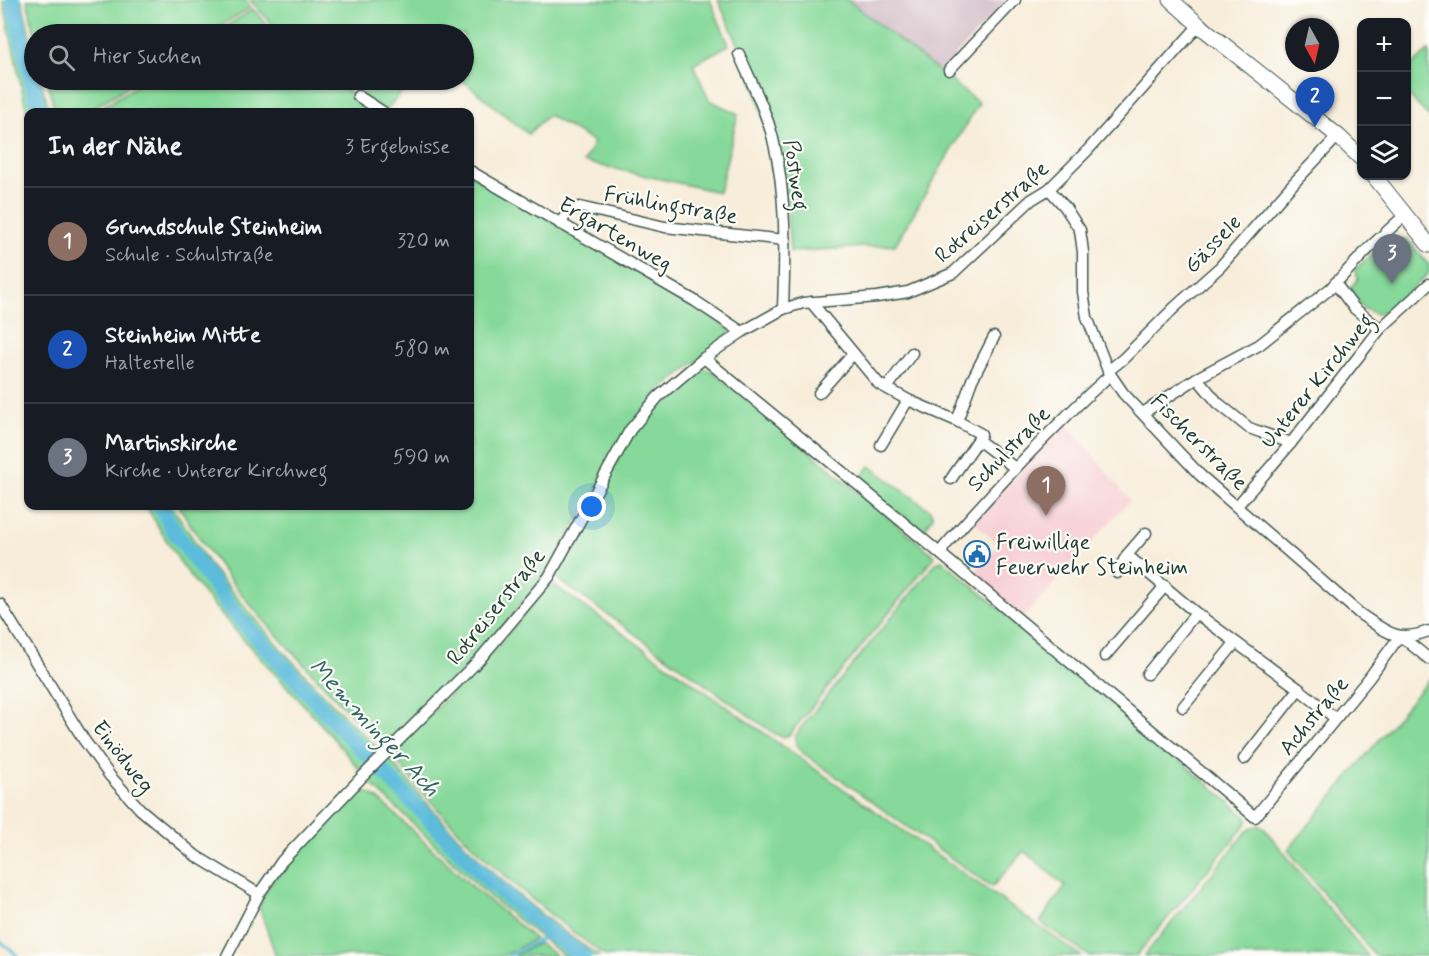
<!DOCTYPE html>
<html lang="de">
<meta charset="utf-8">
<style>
:root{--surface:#171b24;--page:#20242c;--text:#f1f3f6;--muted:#9ea1a6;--line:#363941;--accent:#0b8043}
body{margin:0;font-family:Mynerve,sans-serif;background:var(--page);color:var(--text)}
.controls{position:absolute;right:18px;top:18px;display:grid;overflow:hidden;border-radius:12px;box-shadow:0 2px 4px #0004}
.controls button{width:54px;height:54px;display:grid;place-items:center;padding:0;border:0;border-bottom:2px solid var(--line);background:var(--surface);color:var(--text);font:30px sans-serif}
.compass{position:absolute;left:1285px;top:18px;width:54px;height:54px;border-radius:50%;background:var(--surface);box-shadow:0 2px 4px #0004;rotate:172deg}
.you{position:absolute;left:592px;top:507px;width:21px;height:21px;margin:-15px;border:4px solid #fff;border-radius:50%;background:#1a73e8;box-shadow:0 0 0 9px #1a73e833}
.badge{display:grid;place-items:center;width:39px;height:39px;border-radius:50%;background:var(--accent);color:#fff;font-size:20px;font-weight:700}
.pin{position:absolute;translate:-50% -50px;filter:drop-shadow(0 2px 3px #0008)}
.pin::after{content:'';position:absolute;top:32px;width:21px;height:18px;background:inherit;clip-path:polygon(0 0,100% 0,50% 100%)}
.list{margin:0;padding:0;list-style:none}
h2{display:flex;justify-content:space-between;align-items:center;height:78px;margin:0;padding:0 24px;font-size:26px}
h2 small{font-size:20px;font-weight:400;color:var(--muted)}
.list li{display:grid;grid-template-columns:39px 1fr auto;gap:18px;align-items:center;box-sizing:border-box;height:108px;padding:0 24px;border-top:2px solid var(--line)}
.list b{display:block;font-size:22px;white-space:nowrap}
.list p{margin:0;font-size:20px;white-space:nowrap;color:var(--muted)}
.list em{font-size:20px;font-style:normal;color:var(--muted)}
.icon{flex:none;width:33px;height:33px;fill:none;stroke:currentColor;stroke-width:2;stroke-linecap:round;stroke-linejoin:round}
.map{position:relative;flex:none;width:1429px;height:956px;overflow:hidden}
.search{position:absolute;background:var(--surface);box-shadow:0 2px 4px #0004;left:24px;top:24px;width:450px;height:66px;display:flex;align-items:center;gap:15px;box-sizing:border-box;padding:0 21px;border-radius:33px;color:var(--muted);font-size:22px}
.panel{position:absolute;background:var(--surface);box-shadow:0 2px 4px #0004;left:24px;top:108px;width:450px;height:402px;border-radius:12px}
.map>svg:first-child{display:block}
.built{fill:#f7cfd4}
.industrial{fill:#d2bdc8}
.green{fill:#86d99a;stroke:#528b67;stroke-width:1.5}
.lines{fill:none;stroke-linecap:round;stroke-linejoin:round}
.stream{stroke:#5dbcdb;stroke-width:3}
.river{stroke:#5dbcdb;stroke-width:16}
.street-casing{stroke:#3f574d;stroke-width:13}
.secondary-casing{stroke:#3f574d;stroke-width:17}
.street{stroke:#fff;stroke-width:10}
.secondary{stroke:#fff;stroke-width:15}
.labels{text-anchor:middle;stroke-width:4.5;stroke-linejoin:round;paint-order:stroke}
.street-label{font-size:22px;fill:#1f3d34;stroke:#fdfcf7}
.poi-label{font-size:22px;fill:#1f3d34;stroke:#fdfcf7;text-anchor:start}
.water-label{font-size:24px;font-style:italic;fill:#326366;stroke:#fdfcf7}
</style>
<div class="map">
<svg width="1429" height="956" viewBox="0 0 1429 956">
<rect width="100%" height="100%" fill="#fdfcf7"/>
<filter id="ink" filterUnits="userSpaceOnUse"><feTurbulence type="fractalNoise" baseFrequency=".0167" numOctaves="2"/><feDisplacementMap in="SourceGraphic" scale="12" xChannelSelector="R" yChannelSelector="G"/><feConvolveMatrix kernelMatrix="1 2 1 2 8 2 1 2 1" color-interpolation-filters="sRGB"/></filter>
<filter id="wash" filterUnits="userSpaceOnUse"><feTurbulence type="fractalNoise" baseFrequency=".008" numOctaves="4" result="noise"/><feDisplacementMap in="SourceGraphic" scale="24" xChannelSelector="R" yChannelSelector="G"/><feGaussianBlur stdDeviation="1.35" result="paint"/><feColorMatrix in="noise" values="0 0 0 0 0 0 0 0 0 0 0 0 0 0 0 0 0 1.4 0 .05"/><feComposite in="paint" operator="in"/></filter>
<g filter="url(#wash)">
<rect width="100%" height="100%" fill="#f7edda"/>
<polygon class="built" points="1066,423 1130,500 1023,618 972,576 999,545 972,520"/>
<polygon class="industrial" points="848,0 1007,0 940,72"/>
<g class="green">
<polygon points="3,0 22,0 34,52 34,80 41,80 50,112 28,112 28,118"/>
<polygon points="27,0 246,0 251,7 207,34 35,34"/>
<polygon points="250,0 710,0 729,45 693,64 709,100 738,114 719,192 584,162 594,142 548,115 528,134 462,80 464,34 281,34"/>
<polygon points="718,0 848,0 979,103 895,245 790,252 786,195 749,68"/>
<polygon points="253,9 274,34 215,34"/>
<polygon points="1429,50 1429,117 1407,94 1406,71"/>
<polygon points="47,80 138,80 87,112 55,112"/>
<polygon points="145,80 330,80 379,112 95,112"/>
<polygon points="338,80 413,80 385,111"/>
<path d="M 470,174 L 691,302 L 730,330 L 731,333 L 657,393 L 541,580 L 478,656 L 388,745 L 385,745 L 370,734 C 302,662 229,591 179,506 L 470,506 Z"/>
<polygon points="1392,238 1407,239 1429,265 1429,273 1392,308 1376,314 1363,308 1350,288 1358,279 1355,269"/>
<polygon points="703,368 714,372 935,556 789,735 783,737 775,734 555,577 629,439 655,406 697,369"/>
<polygon points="870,466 931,511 933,517 923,531 857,482"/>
<path d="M 146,506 L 172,506 L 211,567 L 282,650 L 343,715 L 382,752 L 361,772 C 307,702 240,643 187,572 C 172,551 159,528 146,506 Z"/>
<polygon points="942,560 1246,816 1248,821 1243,828 1136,956 1089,956 1040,922 1065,886 1024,851 992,887 803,753 796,745 795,736 803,725 936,563"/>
<path d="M 548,585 L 555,586 L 1081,956 L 606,956 L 600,952 C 518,893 454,833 391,754 L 498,646 Z"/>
<polygon points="1429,679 1429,956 1375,956 1288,850"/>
<path d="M 388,757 C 449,832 517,903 599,956 L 564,956 L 491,898 L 366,779 Z"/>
<path d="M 358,791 C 369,791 376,797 384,804 L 475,889 L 535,939 L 504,956 L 276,956 L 259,907 C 271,871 305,843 331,817 C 339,809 348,798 358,791 Z"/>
<polygon points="1258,825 1264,828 1368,956 1144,956 1247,831"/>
<polygon points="539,943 557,956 514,956"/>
</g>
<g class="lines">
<g class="stream">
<polyline points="0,941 18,956"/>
<polyline points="509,956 551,934"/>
</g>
<g class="river">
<polyline points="13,0 39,112"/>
<polyline points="160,506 174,531 233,611 336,723 491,883 551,934 583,956"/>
</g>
</g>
</g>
<g filter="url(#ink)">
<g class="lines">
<defs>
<g id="street">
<path d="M 739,54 C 751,82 766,110 773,139 C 787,195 785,252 783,309"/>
<polyline points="949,70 1015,0"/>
<polyline points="358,96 383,112"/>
<polyline points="470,171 695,301 742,332"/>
<path d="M 1049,189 L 1065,207 L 1080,230 L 1083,252 L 1083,292 L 1087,317 L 1108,371 L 1123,393 L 1200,475 L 1360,614 C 1387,632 1396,643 1429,631"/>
<polyline points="560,224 569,210 580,207 665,227 785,240"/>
<polyline points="1335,283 1354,308 1380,329"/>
<polyline points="811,302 879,384 908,400 957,421 981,434 978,440 1015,468"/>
<polyline points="704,358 857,484 1255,817 1369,678 1399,637"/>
<polyline points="1108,371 1123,359 1175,307 1220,267 1291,186 1338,136"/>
<polyline points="1197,378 1218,403 1249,428 1291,443"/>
<polyline points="887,388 912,353"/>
<polyline points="819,393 853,354"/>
<polyline points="1143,413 1197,378 1259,345 1331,288 1370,247 1405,215"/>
<polyline points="957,421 972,380 994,337"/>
<polyline points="881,445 908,400"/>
<polyline points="951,479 978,440"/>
<polyline points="1237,506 1291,443 1380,329 1429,284"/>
<path d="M 941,554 L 944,547 C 997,487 1051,428 1110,375"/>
<polyline points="1127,555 1196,613 1299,689 1335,718"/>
<polyline points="1117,573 1127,555 1146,533"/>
<polyline points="0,604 84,740 110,776 140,809 196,856 259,894"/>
<polyline points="1402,637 1429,659"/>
<polyline points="1105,656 1165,586"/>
<polyline points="1147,674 1196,613"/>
<polyline points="1183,707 1235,643"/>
<polyline points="1244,759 1299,689"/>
<polyline points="227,956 259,894 282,861 361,778 479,660 549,577 630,430 658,397 704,358 742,332 783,309 803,303 877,297 908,292 953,273 1031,200 1049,189 1087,151 1199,25"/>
</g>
<g id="secondary">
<polyline points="1171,0 1199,25 1338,136 1362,159"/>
<polyline points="1374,176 1429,245"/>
</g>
</defs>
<use href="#street" class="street-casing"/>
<use href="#secondary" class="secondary-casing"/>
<use href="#street" class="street"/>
<use href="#secondary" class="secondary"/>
</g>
</g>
<defs>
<symbol id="civic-ring" viewBox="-11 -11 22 22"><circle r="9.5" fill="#fdfcf7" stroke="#1f6fb2" stroke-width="1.5"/><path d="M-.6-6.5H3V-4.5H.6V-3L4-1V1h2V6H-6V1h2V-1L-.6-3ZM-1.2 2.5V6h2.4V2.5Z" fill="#1f6fb2"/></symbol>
</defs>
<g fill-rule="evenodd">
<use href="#civic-ring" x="962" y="539" width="30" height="30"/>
</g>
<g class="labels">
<g class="street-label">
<text transform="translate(797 175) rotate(82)" y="8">Postweg</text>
<text transform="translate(671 204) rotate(10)" y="8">Frühlingstraße</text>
<text transform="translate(991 211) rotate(-41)" y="8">Rotreiserstraße</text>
<text transform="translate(616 233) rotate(30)" y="8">Ergartenweg</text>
<text transform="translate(1212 243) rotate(-46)" y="8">Gässele</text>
<text transform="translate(1316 380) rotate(-51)" y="8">Unterer Kirchweg</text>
<text transform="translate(1200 441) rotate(45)" y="8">Fischerstraße</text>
<text transform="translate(1008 448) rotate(-46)" y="8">Schulstraße</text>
<text transform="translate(495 606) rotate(-51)" y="8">Rotreiserstraße</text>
<text transform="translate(1313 715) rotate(-50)" y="8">Achstraße</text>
<text transform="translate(124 756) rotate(52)" y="8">Einödweg</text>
</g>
<g class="poi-label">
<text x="996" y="549">Freiwillige<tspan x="996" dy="25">Feuerwehr Steinheim</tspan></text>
</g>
<g class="water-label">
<text transform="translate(375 727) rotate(47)" y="8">Memminger Ach</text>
</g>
</g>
</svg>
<div class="controls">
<button>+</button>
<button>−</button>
<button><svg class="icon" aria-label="layers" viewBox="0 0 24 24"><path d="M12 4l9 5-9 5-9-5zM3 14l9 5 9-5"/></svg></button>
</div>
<svg class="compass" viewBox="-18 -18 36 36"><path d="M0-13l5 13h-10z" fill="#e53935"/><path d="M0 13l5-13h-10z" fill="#9ea1a6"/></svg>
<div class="you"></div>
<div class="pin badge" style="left:1046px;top:516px;background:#8d6e63">1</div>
<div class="pin badge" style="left:1315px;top:127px;background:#1a4fb4">2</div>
<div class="pin badge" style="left:1392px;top:284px;background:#6b7280">3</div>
<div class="search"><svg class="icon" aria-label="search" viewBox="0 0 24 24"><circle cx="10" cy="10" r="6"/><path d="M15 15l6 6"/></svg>Hier suchen</div>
<section class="panel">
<h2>In der Nähe<small>3 Ergebnisse</small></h2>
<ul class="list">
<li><span class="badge" style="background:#8d6e63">1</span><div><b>Grundschule Steinheim</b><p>Schule · Schulstraße</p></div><em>320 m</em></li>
<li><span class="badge" style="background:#1a4fb4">2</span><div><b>Steinheim Mitte</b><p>Haltestelle</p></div><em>580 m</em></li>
<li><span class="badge" style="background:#6b7280">3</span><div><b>Martinskirche</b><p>Kirche · Unterer Kirchweg</p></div><em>590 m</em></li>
</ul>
</section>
</div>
